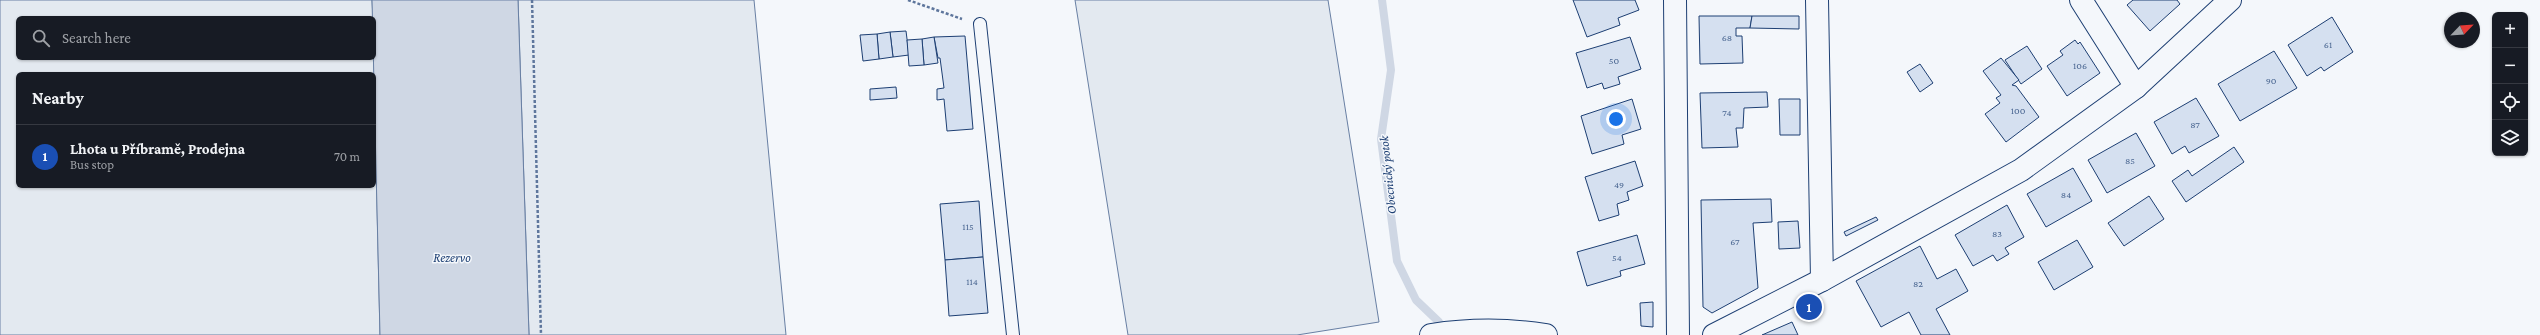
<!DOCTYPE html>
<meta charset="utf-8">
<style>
:root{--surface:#171b24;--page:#242831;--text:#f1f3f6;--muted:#9ea1a6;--line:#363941;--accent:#7c3aed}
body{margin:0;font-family:"Crimson Pro",serif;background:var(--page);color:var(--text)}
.controls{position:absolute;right:12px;top:12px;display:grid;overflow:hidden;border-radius:6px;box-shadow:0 1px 3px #0004}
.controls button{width:36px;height:36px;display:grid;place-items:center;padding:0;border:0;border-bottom:1px solid var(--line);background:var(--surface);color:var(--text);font:20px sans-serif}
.compass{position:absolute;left:2444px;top:12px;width:36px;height:36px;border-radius:50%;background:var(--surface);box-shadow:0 1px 3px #0004;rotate:65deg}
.you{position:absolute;left:1616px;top:119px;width:14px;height:14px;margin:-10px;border:3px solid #fff;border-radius:50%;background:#1a73e8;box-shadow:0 0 0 6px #1a73e833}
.badge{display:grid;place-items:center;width:26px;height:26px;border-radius:50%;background:var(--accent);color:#fff;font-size:13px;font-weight:700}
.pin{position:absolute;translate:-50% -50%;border:2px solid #fff;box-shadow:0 1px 4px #0006}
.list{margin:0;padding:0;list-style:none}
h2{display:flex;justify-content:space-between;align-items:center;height:52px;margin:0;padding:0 16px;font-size:17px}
h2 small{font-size:13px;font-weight:400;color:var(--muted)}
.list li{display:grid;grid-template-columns:26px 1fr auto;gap:12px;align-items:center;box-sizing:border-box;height:64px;padding:0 16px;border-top:1px solid var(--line)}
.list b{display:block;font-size:15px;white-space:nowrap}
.list p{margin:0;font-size:13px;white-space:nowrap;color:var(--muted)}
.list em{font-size:13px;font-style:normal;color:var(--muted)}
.icon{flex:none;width:22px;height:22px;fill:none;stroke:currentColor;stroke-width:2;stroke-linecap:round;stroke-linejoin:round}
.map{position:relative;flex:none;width:2540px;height:335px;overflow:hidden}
.search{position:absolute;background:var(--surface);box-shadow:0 1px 3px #0004;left:16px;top:16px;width:360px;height:44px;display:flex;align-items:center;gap:10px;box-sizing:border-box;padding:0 14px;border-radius:6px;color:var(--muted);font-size:15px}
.panel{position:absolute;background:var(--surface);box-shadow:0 1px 3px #0004;left:16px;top:72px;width:360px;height:116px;border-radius:6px}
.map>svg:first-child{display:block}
.green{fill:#e3e9f0;stroke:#687fa3}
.water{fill:#cfd7e4;stroke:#687fa3}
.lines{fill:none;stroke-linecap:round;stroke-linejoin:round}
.stream{stroke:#cfd7e4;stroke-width:8}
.building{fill:#d5e0f0;stroke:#1d3f73}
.service-casing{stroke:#1d3f73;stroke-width:14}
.minor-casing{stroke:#1d3f73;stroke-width:24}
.tertiary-casing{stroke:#1d3f73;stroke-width:24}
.path{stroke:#5e769c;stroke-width:2.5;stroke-dasharray:3 2;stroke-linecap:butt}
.service{stroke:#f4f7fb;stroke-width:12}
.minor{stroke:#f4f7fb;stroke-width:22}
.tertiary{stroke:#f4f7fb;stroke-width:22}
.labels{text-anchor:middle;stroke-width:3;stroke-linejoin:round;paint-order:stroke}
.number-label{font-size:10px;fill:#4b6792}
.water-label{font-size:13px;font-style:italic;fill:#1d3f73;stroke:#f4f7fb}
</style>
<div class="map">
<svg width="2540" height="335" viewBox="0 0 2540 335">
<rect width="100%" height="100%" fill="#f4f7fb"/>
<g class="green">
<polygon points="0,0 372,0 373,18 18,18 18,58 374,58 374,74 18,74 18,186 374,186 374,76 380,335 0,335"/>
<polygon points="518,0 754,0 786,335 529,335"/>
<polygon points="1075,0 1328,0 1379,322 1297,335 1128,335"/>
</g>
<polygon class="water" points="372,0 518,0 529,335 380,335"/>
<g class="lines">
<polyline class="stream" points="1382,0 1391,70 1381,139 1397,261 1416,300 1439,322 1442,334"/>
</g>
<g class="building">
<polygon points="1573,0 1635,0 1639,10 1618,18 1620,25 1587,37"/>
<polygon points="2133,0 2177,0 2180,4 2150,31 2127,5"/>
<polygon points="1699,16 1752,16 1750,28 1736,28 1736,36 1742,36 1743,63 1700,64"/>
<polygon points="1752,16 1799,16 1799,29 1750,28"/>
<polygon points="2332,17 2353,52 2324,71 2321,67 2307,76 2288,45"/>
<polygon points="906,31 909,55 893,57 890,32"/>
<polygon points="890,32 893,57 879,59 877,34"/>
<polygon points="877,34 879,59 863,61 860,35"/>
<polygon points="965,36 973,129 947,131 944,99 937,100 937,89 944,88 940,58 938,58 934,37"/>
<polygon points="934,37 938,63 924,65 922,39"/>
<polygon points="1630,37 1641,69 1618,77 1620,84 1604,89 1602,83 1587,88 1576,53"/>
<polygon points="922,39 924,65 909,66 907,40"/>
<polygon points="2075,40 2078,44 2080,42 2100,73 2067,96 2047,66 2063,55 2060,51"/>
<polygon points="2027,46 2042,69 2021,84 2005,60"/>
<polygon points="2274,51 2297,88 2240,121 2218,84"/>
<polygon points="2001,58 2019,80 2012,85 2016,86 2039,117 2006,142 1985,114 2000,103 1996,98 2001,95 1983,71"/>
<polygon points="1920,64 1933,83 1920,92 1907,72"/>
<polygon points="896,87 897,98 870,100 870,89"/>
<polygon points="1767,92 1768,107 1744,108 1743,128 1736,128 1738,147 1702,148 1700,93"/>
<polygon points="2196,98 2219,136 2189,153 2185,146 2172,154 2154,122"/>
<polygon points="1632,99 1641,129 1622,135 1624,144 1592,154 1581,116"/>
<polygon points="1779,99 1800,99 1800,135 1780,135"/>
<polygon points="2136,133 2155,166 2107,193 2088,160"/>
<polygon points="2234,147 2244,162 2186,202 2172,181 2188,170 2192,176"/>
<polygon points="1635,161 1643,186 1627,192 1629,200 1617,204 1619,215 1599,221 1585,177"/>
<polygon points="2073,168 2092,201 2046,227 2027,194"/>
<polygon points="2149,196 2164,219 2124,246 2108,223"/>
<polygon points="1771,199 1772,222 1753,223 1758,288 1712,313 1703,307 1701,200"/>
<polygon points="979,201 983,257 945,260 940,204"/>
<polygon points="2007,205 2024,237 2005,248 2009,254 1997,261 1993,255 1973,266 1955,235"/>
<polygon points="1876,217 1878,220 1846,236 1844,232"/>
<polygon points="1798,221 1800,248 1779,249 1778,222"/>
<polygon points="1637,235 1645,264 1620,271 1621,276 1587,286 1577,252"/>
<polygon points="2077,240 2093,267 2054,290 2038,262"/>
<polygon points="1920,246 1937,279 1956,269 1968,291 1936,309 1950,335 1921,335 1909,312 1881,327 1856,281"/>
<polygon points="983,257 988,313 949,316 945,260"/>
<polygon points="1653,302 1653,327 1641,326 1640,303"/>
<polygon points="1792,322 1798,335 1762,335"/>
</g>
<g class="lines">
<defs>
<polyline id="service" points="980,24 1013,335"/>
<g id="minor">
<polyline points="1817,0 1822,280"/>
<polyline points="2081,0 2136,87"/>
<path d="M 1431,335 C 1470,329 1507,329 1546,335"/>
<polyline points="1714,335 1822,280 2021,170 2136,87 2230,0"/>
</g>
<polyline id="tertiary" points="1675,0 1678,335"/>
</defs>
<use href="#service" class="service-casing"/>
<use href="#minor" class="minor-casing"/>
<use href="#tertiary" class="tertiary-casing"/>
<g class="path">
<polyline points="532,0 541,335"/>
<polyline points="908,0 962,19"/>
</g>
<use href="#service" class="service"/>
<use href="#minor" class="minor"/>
<use href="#tertiary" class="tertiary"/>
</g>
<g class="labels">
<g class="number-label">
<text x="1727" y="41">68</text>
<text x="2328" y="48">61</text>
<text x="1614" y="64">50</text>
<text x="2080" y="69">106</text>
<text x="2271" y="84">90</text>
<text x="2018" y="114">100</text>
<text x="1727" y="116">74</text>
<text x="2195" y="128">87</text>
<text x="2130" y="164">85</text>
<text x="1619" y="188">49</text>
<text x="2066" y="198">84</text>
<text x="968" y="230">115</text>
<text x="1997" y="237">83</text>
<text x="1735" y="245">67</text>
<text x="1617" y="261">54</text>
<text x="972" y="285">114</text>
<text x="1918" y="287">82</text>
</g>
<g class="water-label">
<text transform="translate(1387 175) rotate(-96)" y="5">Obecnický potok</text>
<text x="452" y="262">Rezervo</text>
</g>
</g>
</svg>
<div class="controls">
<button>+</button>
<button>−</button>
<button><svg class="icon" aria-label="locate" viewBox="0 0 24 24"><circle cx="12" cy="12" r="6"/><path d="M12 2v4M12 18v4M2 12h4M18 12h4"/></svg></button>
<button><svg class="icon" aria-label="layers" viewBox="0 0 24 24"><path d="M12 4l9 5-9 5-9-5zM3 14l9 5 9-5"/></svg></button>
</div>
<svg class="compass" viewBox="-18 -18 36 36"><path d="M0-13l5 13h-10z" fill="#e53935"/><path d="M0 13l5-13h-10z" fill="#9ea1a6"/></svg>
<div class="you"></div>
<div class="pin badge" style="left:1809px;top:307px;background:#1a4fb4">1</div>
<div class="search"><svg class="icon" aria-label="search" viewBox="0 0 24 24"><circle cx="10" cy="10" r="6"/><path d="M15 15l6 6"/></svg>Search here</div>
<section class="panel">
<h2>Nearby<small></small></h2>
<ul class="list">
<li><span class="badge" style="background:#1a4fb4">1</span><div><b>Lhota u Příbramě, Prodejna</b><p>Bus stop</p></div><em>70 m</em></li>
</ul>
</section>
</div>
